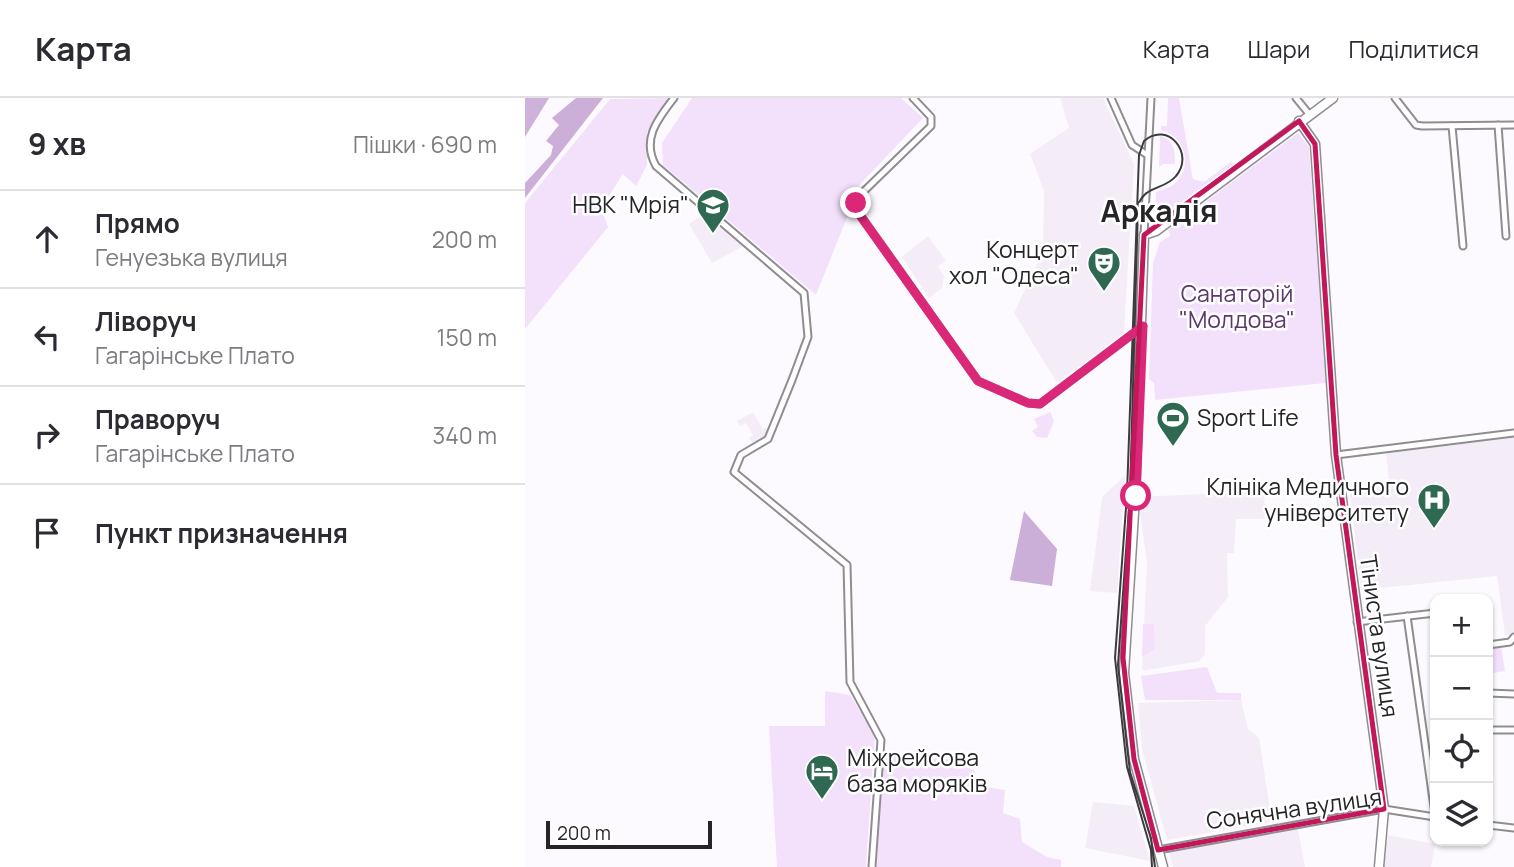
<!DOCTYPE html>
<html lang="uk">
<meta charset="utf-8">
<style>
:root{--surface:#fff;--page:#f7f7f7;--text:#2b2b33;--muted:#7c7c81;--line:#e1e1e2}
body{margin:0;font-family:Manrope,sans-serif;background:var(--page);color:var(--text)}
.controls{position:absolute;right:21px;bottom:21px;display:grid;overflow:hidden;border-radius:14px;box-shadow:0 2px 5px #0004}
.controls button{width:63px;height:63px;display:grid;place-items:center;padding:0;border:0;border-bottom:2px solid var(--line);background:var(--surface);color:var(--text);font:35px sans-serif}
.scale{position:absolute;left:21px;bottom:18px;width:166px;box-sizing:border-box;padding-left:7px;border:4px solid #252426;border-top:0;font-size:19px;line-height:24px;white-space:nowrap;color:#252426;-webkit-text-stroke:5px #fff;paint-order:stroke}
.stop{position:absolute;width:21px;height:21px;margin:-16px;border:5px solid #db2777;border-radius:50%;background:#fff}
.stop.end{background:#db2777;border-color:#fff;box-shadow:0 2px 7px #0008}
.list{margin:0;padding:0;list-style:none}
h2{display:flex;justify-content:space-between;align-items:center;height:91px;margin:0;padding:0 28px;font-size:30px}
h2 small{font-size:23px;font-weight:400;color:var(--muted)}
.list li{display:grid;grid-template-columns:46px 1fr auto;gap:21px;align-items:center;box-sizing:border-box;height:98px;padding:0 28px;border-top:2px solid var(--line)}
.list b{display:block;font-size:26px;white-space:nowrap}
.list p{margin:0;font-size:23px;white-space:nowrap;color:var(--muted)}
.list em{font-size:23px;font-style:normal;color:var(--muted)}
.icon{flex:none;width:38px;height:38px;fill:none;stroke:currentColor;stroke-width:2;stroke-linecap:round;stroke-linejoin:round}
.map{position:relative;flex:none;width:989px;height:769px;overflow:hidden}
header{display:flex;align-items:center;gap:42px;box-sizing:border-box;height:98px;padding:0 35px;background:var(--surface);border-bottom:2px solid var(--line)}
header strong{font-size:33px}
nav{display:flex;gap:38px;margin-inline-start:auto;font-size:24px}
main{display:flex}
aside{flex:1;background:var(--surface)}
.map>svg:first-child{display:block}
.built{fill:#f4edf8}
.green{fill:#f3e1fc}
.forest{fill:#cbafd9}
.water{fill:#ceb2dc}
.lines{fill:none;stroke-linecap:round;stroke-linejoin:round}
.street-casing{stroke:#908d91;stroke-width:9}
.secondary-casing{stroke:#908d91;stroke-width:11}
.street{stroke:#fff;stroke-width:5}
.secondary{stroke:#fff;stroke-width:8}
.tram{stroke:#3c3b3d;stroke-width:2}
.route{stroke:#db2777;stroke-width:9}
.marked{fill:none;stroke:#c2185b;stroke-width:5;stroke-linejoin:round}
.labels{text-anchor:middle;stroke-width:5;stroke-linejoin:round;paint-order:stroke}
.poi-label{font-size:23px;fill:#252426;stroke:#fff;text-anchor:end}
.park-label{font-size:23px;fill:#5b376c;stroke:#fff}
.street-label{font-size:23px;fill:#252426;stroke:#fff}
.district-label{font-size:30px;font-weight:bold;fill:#252426;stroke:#fff}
</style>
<header>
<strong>Карта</strong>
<nav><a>Карта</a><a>Шари</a><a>Поділитися</a></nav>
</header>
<main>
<aside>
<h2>9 хв<small>Пішки · 690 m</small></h2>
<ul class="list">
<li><svg class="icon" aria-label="ahead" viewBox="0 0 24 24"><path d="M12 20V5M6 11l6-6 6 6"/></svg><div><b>Прямо</b><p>Генуезька вулиця</p></div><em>200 m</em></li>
<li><svg class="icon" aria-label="left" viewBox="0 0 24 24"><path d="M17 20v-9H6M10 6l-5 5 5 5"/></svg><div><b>Ліворуч</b><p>Гагарінське Плато</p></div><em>150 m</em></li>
<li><svg class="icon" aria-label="right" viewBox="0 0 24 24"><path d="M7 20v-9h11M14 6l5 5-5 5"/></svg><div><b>Праворуч</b><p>Гагарінське Плато</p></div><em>340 m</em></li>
<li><svg class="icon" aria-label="arrive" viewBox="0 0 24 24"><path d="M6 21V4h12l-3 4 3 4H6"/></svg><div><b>Пункт призначення</b></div></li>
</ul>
</aside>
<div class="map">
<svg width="989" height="769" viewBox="0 0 989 769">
<rect width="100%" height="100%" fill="#fdfaff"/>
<g class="built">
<polygon points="535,0 578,0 609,66 599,235 532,285 489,215 518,153 519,93 505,56 544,30"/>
<polygon points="180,115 219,148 187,165 164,126"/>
<polygon points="403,138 421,163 413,168 419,178 417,190 404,200 377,159"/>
<polygon points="228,314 238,331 241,330 244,335 227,345 224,340 228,337 221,325 215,328 212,323"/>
<polygon points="989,339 989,536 980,537 972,478 836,492 824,389 864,384 861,353"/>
<polygon points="600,378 592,495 565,493 577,399"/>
<polygon points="739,393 740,421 711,421 709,455 702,455 703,499 680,528 680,556 675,563 617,573 622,464 613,399"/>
<polygon points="716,602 723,631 734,640 747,724 642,742 617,651 613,605"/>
<polygon points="568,704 609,708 625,763 560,750"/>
<polygon points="772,727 780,769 648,769 644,753"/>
<polygon points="863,737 910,746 906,769 859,769"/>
</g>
<g class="green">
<polygon points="144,0 122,34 122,67 111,88 98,76 76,110 83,129 0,231 0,105 85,1"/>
<polygon points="167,0 376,0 398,20 322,100 323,117 291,197 138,67 137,45"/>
<path d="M 643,0 L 654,0 L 668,81 L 679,84 L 706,64 L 709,66 L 630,123 L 631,94 C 638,92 646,90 651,84 C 669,67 659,37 636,32 L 636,28 L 642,28 Z"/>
<polygon points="773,35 784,49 801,285 630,302 629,285 624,281 628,165 635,144 645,138 644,131"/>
<path d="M 635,38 C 650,42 650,53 650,66 L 638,66 L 634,69 Z"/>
<polygon points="525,314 529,323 522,340 512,339 507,333 513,329 509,321"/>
<polygon points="618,526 629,526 630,551 617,559"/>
<polygon points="976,548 980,573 963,576 963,550"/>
<polygon points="682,569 692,595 716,595 716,602 620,602 616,578"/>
<polygon points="300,593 325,597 350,636 341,769 252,769 244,628 300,628"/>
<polygon points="358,654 429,662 450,673 448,687 480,692 478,715 495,721 497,744 522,759 536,762 536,769 352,769"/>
</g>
<g class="forest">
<polygon points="51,0 78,0 0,100 0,85 26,57 28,48 21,43 34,27 27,20"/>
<polygon points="499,413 532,451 527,488 485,482"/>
</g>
<polygon class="water" points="0,0 24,0 0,39"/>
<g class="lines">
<defs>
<g id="street">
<path d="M 149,0 C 133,21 116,41 131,68 L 279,195 L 283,239 L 267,282 L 243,341 L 216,357 L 209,374 L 322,467 L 325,584 L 356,642 L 347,769"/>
<polyline points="388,0 406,19 406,28 334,98 331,111 453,283 503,305 515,306 618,228"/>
<polyline points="586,0 607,47 621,56"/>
<polyline points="771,0 784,16"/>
<polyline points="870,0 891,27 897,28 989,27"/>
<polyline points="973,27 981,138"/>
<polyline points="927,28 938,148"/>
<polyline points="619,137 626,0"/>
<polyline points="811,357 989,335"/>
<polyline points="882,518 910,716"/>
<polyline points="832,524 910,515"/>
<polyline points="963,547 985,544 989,539"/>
<polyline points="963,595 989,596"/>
<polyline points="963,632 989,632"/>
<polyline points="963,727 989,730"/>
<polyline points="633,752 859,711 910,719"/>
</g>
<g id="secondary">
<polyline points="774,23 790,46 811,357 859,711 854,769"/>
<polyline points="638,769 609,661 599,575 610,399 619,137 631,133 808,0"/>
</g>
</defs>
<use href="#street" class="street-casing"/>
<use href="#secondary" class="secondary-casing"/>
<use href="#street" class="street"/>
<use href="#secondary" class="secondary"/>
<path class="tram" d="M 627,769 L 626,752 L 602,669 L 590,560 L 602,396 L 614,57 L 619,43 C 643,22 670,56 651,78 C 640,92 619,87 613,108 L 605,396 L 593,567 L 605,674 L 626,740 L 630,769"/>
</g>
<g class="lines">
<polyline class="route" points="331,105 334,116 453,283 503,305 515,306 618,228 611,398"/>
</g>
<path class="marked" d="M 774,23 L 790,46 L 811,357 L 859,711 L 633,752 L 609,661 L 598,560 L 619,137 Z"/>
<defs>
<symbol id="school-pin" viewBox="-11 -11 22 30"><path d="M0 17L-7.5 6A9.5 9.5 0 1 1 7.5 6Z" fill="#306951" stroke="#fff"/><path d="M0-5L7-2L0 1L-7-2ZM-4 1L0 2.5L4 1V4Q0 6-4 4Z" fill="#fff"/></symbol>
<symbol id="theatre-pin" viewBox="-11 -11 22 30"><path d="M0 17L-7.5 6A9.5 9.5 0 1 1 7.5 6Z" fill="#306951" stroke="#fff"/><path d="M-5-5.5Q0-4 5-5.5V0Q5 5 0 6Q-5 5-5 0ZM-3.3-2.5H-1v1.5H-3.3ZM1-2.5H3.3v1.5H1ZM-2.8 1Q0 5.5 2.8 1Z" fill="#fff"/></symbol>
<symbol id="stadium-pin" viewBox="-11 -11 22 30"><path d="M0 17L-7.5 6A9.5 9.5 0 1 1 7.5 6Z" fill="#306951" stroke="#fff"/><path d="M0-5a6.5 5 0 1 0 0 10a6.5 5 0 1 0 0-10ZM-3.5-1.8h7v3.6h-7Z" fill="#fff"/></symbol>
<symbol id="hospital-pin" viewBox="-11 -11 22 30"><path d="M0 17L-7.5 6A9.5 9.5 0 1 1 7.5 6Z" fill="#306951" stroke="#fff"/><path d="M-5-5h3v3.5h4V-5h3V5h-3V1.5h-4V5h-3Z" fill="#fff"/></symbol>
<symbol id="hotel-pin" viewBox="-11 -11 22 30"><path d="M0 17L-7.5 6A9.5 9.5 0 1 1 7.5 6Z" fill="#306951" stroke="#fff"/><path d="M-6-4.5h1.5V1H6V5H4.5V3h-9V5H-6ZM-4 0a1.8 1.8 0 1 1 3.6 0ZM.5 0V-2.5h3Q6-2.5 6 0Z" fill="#fff"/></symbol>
</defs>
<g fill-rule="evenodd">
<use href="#school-pin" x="169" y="88" width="38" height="52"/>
<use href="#theatre-pin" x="560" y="146" width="38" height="52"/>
<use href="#stadium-pin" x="629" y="301" width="38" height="52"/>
<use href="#hospital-pin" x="890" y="383" width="38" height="52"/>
<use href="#hotel-pin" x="278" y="654" width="38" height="52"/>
</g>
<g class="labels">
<g class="poi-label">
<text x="164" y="115">НВК "Мрія"</text>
<text x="554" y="160">Концерт<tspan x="554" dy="26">хол "Одеса"</tspan></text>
<text x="672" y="328" text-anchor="start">Sport Life</text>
<text x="884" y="397">Клініка Медичного<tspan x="884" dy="26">університету</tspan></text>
<text x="322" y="668" text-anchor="start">Міжрейсова<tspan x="322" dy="26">база моряків</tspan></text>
</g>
<g class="park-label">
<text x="712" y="204">Санаторій<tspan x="712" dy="26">"Молдова"</tspan></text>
</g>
<g class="street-label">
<text transform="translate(854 538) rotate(82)" y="8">Тіниста вулиця</text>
<text transform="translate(769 711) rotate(-8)" y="8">Сонячна вулиця</text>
</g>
<g class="district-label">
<text x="634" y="124">Аркадія</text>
</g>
</g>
</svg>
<div class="controls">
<button>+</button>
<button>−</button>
<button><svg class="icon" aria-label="locate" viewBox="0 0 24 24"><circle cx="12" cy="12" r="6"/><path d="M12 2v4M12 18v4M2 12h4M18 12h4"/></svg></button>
<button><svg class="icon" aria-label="layers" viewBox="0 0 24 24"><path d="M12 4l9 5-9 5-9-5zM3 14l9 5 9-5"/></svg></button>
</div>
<div class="scale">200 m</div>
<div class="stop" style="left:611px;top:398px"></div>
<div class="stop end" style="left:331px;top:105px"></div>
</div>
</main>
